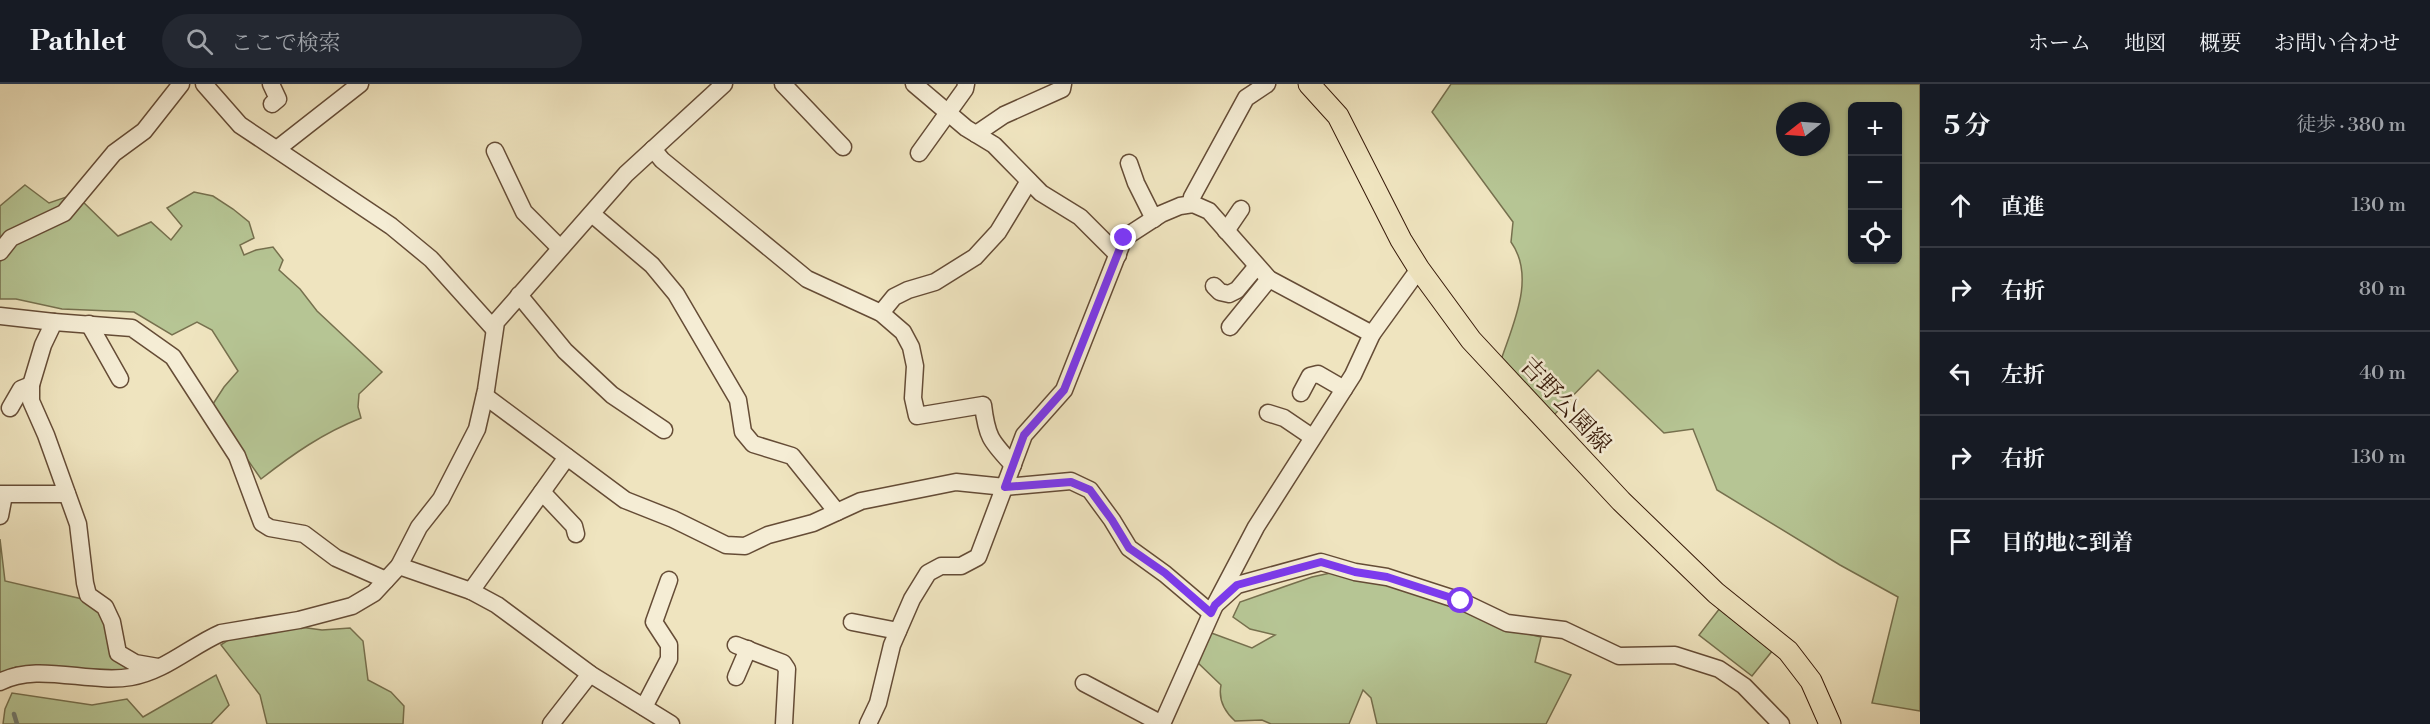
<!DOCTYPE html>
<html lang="ja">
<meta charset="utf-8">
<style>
:root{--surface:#171b24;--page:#242831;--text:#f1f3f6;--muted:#9ea1a6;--line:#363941}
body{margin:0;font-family:"Libre Bodoni","Noto Serif JP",serif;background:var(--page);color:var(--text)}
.controls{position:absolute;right:18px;top:18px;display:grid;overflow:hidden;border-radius:9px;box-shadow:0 2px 4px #0004}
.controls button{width:54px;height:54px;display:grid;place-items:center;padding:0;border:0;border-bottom:2px solid var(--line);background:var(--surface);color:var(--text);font:30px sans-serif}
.compass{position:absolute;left:1776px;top:18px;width:54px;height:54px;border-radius:50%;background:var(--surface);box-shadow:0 2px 4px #0004;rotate:253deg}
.stop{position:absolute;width:18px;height:18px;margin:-14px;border:4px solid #7c3aed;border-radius:50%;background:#fff}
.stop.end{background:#7c3aed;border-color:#fff;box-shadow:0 2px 6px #0008}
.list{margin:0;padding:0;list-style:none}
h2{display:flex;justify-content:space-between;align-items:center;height:78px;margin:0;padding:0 24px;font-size:26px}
h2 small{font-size:20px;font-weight:400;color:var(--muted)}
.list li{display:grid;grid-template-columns:39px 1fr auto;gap:18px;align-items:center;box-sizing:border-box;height:84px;padding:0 24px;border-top:2px solid var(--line)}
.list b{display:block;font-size:22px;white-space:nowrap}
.list em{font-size:20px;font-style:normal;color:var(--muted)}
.icon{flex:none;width:33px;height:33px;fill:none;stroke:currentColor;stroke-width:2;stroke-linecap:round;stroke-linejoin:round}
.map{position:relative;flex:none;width:1920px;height:640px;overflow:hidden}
header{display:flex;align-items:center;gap:36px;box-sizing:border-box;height:84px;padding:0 30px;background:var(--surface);border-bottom:2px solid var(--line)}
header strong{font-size:28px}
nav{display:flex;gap:33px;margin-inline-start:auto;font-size:21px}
.search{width:420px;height:54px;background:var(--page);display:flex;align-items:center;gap:15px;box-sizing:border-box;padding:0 21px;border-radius:33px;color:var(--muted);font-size:22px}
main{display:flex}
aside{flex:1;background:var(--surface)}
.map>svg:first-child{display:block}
.green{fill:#b6c594;stroke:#76704e;stroke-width:1.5;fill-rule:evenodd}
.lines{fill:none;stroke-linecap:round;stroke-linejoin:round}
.stream{stroke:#727c71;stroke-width:4.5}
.minor-casing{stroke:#654c36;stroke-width:19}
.major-casing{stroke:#371a09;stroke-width:23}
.minor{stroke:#f5edd5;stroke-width:16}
.major{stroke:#efe4bf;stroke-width:21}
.route{stroke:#7c3aed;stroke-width:8}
.labels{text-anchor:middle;stroke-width:5;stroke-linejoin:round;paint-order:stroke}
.street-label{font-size:24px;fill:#371a09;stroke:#f5edd5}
</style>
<header>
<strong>Pathlet</strong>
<div class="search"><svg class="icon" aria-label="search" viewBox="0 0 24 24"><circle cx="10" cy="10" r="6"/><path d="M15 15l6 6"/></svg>ここで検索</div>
<nav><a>ホーム</a><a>地図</a><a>概要</a><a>お問い合わせ</a></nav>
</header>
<main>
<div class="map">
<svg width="1920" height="640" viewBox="0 0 1920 640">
<rect width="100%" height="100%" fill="#efe4bf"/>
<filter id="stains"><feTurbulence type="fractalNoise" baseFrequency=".00333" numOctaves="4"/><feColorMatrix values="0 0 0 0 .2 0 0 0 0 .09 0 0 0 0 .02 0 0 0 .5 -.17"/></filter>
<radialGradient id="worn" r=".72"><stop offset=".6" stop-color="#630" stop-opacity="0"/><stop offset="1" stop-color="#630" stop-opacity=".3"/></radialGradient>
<g class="green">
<path d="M 1451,0 L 1920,0 L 1920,627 L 1872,619 L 1898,513 L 1840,481 L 1717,406 L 1693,345 L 1664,349 L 1598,286 L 1553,332 L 1501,276 C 1513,240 1536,193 1511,158 L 1513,138 L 1432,28 ZM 1852,22 L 1898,22 L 1898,176 L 1852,176 ZM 1785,27 L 1821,27 L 1821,63 L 1785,63 Z"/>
<path d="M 25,101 L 49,119 L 75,110 L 118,152 L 151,138 L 171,156 L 182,142 L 167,124 L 194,108 L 213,112 L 233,125 L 249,138 L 254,154 L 240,161 L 244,171 L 256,166 L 273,163 L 283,176 L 279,186 L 300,205 L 317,227 L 382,288 L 359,310 L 358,323 L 361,334 C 323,349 293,370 261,395 L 211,323 L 224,303 L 238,287 L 212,246 L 197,238 L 172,251 L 134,228 L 62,225 L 16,215 L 0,215 L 0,122 Z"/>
<polygon points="0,455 5,497 95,518 133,583 125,586 16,583 0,589"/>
<path d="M 1335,488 C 1377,496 1414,506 1455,522 C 1483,533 1511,547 1541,553 L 1535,578 L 1571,591 L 1546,640 L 1377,640 L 1371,614 L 1363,606 L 1349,640 L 1271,640 L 1262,636 L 1235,637 C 1224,627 1218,616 1221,601 L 1194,575 L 1206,547 L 1252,564 L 1275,551 L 1250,545 L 1233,533 L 1240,518 L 1312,493 Z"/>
<polygon points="1720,524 1773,566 1752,592 1699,551"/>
<polygon points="278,540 322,546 350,544 363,557 368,596 391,608 404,622 403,640 267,640 260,611 221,561 239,549"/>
<polygon points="216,591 229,621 211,640 3,640 5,625 12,609 92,621 127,615 143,633"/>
</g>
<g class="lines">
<polyline class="stream" points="14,630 17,640"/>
<defs>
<g id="minor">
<polyline points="204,0 240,41 391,142 431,175 494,245"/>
<polyline points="271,0 278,15 272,20"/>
<polyline points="783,0 843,63"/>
<polyline points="914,0 966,44 994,61 1041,109 1080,133 1118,171"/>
<polyline points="976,50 1004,31 1062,5 1063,0"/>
<polyline points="277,65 360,0"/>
<path d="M 653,65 L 662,76 L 807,195 L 881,229 L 903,248 L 911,263 L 915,282 L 913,314 L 917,332 L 983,321 C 987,354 991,357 1013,381"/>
<polyline points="495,67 524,128 560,164"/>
<polyline points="919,69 965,5 966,0"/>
<polyline points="1129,79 1136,99 1154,135"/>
<polyline points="1191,120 1192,113 1246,14 1267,0"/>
<polyline points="592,130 652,181 676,210 738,316 743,348 753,360 792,372 837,428"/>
<polyline points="1226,147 1241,125"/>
<polyline points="0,168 11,154 64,129 114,69 144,47 181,0"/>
<polyline points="1214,202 1220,208 1229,210 1237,206 1257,182"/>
<polyline points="519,211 565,267 612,311 664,346"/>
<polyline points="881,229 894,213 908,206 935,198 975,173 998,148 1029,97"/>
<polyline points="0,232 54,238"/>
<polyline points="89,240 120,295"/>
<polyline points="1230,243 1269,195"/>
<polyline points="1301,309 1310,292 1318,290 1344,305"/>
<polyline points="485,312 625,416 673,435 726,461 745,462 768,451 813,439 861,417 956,398 1005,403 1071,397 1090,406 1112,436 1129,464 1165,490 1211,529"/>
<polyline points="10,324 21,305 31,301"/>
<polyline points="1268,329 1284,334 1312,353"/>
<polyline points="542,408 574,442 576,450"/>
<polyline points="0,410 67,410"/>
<polyline points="0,432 4,411"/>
<polyline points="399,482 471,507 497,521 590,590 671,640"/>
<polyline points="471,507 567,373"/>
<polyline points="1215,521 1237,501 1321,478 1355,488 1387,493 1461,517 1507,539 1564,546 1619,572 1675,571 1719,585 1744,602 1781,640"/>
<polyline points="852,538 898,547"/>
<polyline points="736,561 783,579 787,585 784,640"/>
<polyline points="158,583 135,579 118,569 112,538 105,523 88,511 85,499 78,440 46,351 31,317 31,301 43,261 54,238 132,244 173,273 237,372 262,439 270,444 304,450 336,474 386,496"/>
<polyline points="736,593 748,565"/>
<path d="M 0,598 C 37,578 89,600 131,593 C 165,587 191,562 221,549 L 299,536 L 352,522 L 374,509 L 399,482 L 419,443 L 441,415 L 477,345 L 486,306 L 496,238 L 626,90 L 724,0"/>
<polyline points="1084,599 1162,640"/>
<polyline points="644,623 669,575 669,561 654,538 669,496"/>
<polyline points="551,640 590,590"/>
<polyline points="868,640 878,619 892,561 912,515 928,489 941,482 961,482 978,473 1024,351 1064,306 1124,154 1161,130 1180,122 1193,120 1209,127 1269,195 1372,250"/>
<polyline points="1162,640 1215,521 1256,443 1353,291 1372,250 1419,185"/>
</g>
<polyline id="major" points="1309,0 1338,32 1401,156 1419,185 1471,256 1621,417 1716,509 1788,567 1811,597 1830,640"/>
</defs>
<use href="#minor" class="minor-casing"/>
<use href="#major" class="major-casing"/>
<use href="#minor" class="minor"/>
<use href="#major" class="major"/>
</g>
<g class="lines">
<polyline class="route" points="1124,154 1064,306 1024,351 1005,403 1071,398 1090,406 1112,436 1129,464 1165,489 1211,529 1215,521 1237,501 1321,478 1355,488 1387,493 1461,517"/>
</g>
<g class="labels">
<g class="street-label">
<text transform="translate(1566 321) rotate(47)" y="8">吉野公園線</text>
</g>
</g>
<rect width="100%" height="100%" filter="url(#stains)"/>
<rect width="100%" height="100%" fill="url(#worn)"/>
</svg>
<div class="controls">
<button>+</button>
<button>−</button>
<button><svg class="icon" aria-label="locate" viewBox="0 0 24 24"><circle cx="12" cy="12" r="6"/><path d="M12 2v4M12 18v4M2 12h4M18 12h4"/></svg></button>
</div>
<svg class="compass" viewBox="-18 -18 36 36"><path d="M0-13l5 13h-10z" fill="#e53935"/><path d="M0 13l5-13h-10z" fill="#9ea1a6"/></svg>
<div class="stop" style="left:1461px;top:517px"></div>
<div class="stop end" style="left:1124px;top:154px"></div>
</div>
<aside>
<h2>5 分<small>徒歩 · 380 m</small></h2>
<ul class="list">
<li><svg class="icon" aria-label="ahead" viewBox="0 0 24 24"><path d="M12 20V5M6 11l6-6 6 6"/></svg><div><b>直進</b></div><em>130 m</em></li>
<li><svg class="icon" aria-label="right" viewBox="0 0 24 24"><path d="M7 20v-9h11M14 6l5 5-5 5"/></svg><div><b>右折</b></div><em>80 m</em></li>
<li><svg class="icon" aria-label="left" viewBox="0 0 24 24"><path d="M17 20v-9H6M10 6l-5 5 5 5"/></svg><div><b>左折</b></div><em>40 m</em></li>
<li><svg class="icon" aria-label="right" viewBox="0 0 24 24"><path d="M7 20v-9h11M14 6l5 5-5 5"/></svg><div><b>右折</b></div><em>130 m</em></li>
<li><svg class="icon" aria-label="arrive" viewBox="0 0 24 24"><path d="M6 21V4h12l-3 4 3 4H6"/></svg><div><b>目的地に到着</b></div></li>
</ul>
</aside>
</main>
